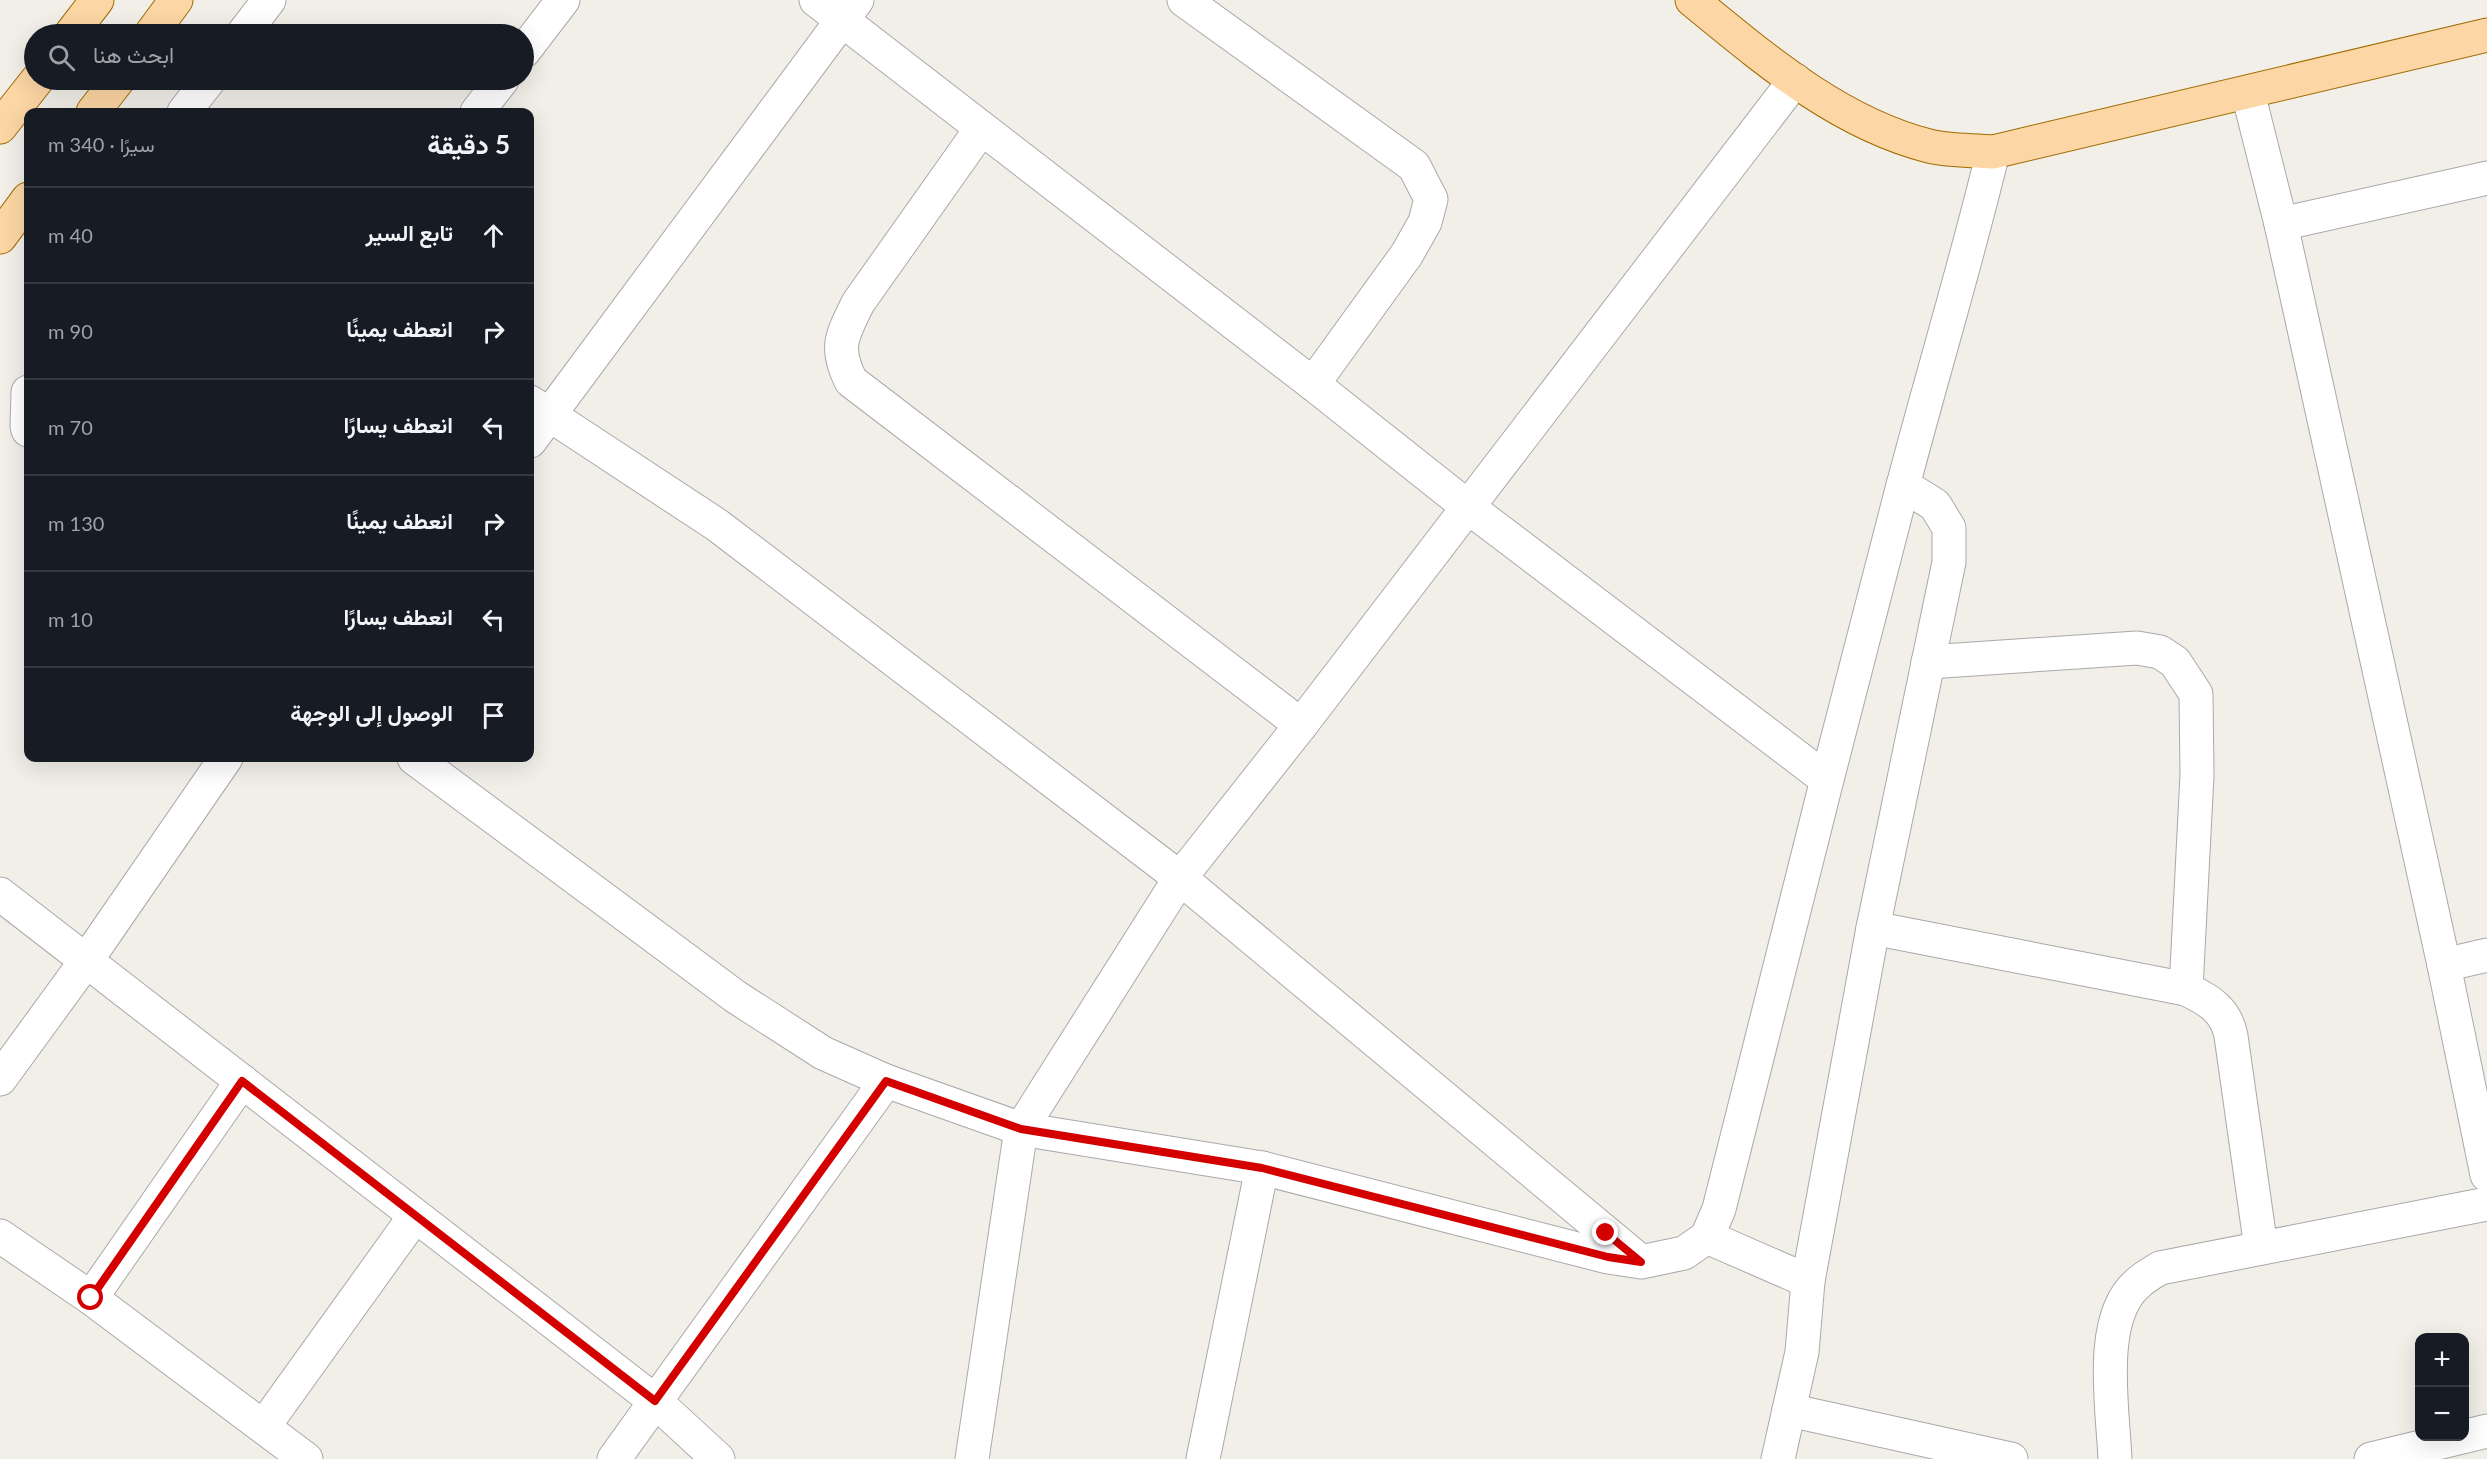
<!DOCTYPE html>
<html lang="ar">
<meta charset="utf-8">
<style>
:root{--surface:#171b24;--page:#242831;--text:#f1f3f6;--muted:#9ea1a6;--line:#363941}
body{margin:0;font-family:Lato,Vazirmatn,sans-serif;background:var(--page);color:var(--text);direction:rtl}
.controls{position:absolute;right:18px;bottom:18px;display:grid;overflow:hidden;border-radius:12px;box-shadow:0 6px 24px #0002}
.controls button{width:54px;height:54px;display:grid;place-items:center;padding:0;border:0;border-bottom:2px solid var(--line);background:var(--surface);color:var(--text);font:30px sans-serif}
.stop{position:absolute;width:18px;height:18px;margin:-14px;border:4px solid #d40000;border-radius:50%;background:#fff}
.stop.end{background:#d40000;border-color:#fff;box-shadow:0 2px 6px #0008}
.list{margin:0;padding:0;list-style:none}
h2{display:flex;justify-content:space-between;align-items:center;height:78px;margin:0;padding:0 24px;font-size:26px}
h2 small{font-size:20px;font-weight:400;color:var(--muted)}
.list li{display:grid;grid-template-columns:39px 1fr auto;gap:18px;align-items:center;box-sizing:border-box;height:96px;padding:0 24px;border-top:2px solid var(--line)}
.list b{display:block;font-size:22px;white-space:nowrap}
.list em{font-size:20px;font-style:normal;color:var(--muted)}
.icon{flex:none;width:33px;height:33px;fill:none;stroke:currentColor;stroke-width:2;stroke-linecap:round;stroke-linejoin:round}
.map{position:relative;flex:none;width:2487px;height:1459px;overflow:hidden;direction:ltr}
.search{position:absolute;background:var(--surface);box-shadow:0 6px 24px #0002;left:24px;top:24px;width:510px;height:66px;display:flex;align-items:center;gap:15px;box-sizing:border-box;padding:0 21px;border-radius:33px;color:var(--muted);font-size:22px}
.panel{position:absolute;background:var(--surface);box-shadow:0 6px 24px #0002;left:24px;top:108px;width:510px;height:654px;border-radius:12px;direction:rtl}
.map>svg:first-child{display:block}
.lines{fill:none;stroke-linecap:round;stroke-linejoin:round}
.minor-casing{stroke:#a9a9a9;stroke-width:35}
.major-casing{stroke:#a06b00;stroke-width:35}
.minor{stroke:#fff;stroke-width:33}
.major{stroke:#fcd6a4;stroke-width:33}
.route{stroke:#d40000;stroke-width:8}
</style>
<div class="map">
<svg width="2487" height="1459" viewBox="0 0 2487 1459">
<rect width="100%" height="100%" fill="#f2efe9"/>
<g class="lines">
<defs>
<g id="minor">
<polyline points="816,0 1313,384 1468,507 1826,779"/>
<polyline points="1184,0 1414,166 1431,199 1425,222 1407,254 1313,384"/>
<polyline points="243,34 269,0"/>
<polyline points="524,51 563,0"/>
<polyline points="2248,93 2281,224 2444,965 2487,1175"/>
<polyline points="184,112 209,80"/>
<polyline points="477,112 502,80"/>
<path d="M 981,129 L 858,303 C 842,336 834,347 851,381 L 1301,725"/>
<polyline points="2281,224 2487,178"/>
<polyline points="28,392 27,426 28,430"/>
<polyline points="530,402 717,525 1180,878 1640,1261"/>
<polyline points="530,441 857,0"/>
<polyline points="1928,662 2137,648 2160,652 2175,662 2196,694 2197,775 2186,989"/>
<path d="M 414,758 L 736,997 L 823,1053 L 886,1081 L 1021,1129 L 1262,1168 L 1608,1257 L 1641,1262 L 1684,1253 L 1707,1237 L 1719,1209 C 1778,971 1838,734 1900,497 C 1930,382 1965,268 1993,152"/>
<polyline points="0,894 655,1401 718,1459"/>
<path d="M 1873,928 L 2186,989 C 2209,1000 2226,1010 2231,1036 L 2261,1248"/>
<polyline points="2444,965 2487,955"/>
<polyline points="0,1079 86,961 226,758"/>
<polyline points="0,1236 91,1298 306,1459"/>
<polyline points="1707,1237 1808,1281 1802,1352 1778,1459"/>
<polyline points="1808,1281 1873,928 1949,562 1949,528 1935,505 1903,485"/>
<polyline points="91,1298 242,1081"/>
<polyline points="1789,1410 2011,1459"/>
<polyline points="264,1426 415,1216"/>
<polyline points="614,1459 886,1081"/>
<polyline points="972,1459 1021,1129 1180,878 1301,725 1795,80"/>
<polyline points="1203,1459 1262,1168"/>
<path d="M 2115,1459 C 2113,1410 2097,1319 2137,1284 C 2144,1277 2152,1273 2160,1268 L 2487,1204"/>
<polyline points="2371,1459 2487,1431"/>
</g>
<g id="major">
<path d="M 1692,0 C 1763,58 1838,123 1929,146 C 1949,151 1972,150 1993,152 L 2487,35"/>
<polyline points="71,34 97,0"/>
<polyline points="151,34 176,0"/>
<polyline points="93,112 118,80"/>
<polyline points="0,127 37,80"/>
<polyline points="0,237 28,199"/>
</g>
</defs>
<use href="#minor" class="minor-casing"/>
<use href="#major" class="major-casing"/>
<use href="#minor" class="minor"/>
<use href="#major" class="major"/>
</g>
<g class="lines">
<polyline class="route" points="91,1298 242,1081 655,1401 886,1081 1021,1129 1262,1168 1608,1257 1641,1262 1606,1233"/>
</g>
</svg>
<div class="controls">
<button>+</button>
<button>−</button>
</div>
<div class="stop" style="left:91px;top:1298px"></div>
<div class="stop end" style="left:1606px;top:1233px"></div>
<div class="search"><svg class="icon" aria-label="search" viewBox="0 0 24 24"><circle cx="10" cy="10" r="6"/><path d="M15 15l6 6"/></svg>ابحث هنا</div>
<section class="panel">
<h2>5 دقيقة<small>سيرًا · 340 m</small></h2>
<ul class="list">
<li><svg class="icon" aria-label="ahead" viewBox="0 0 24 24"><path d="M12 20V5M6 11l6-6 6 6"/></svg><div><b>تابع السير</b></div><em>40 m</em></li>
<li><svg class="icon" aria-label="right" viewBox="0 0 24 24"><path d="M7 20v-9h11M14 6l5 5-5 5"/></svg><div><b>انعطف يمينًا</b></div><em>90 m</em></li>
<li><svg class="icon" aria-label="left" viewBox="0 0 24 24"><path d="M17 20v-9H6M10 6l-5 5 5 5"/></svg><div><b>انعطف يسارًا</b></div><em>70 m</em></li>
<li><svg class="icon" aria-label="right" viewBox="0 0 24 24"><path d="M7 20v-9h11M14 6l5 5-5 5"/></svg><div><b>انعطف يمينًا</b></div><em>130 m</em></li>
<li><svg class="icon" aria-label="left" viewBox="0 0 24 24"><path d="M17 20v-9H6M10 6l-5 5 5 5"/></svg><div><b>انعطف يسارًا</b></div><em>10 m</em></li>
<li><svg class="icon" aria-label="arrive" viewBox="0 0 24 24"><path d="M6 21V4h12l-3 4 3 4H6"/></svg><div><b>الوصول إلى الوجهة</b></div></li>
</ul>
</section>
</div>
